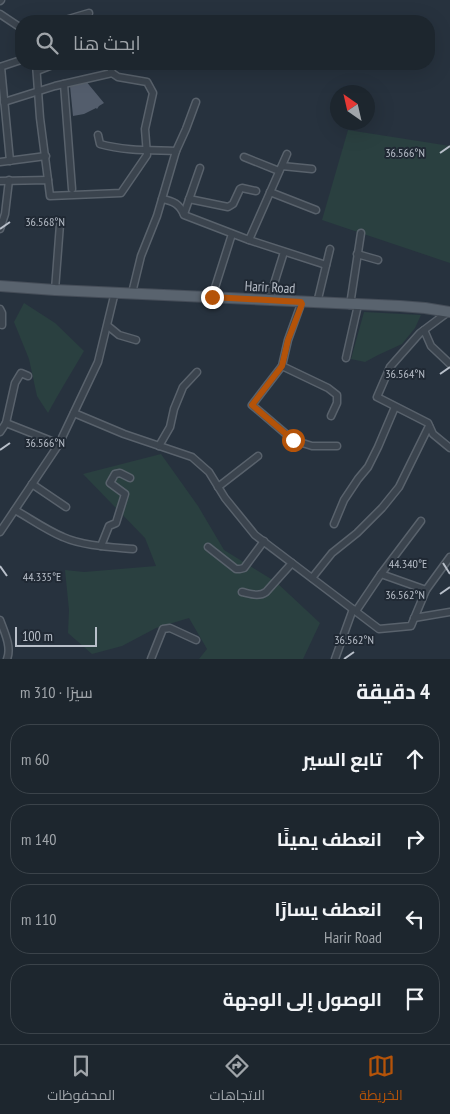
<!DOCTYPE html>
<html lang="ar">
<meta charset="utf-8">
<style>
:root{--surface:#1d262e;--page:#2a323a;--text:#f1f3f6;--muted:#a0a5aa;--line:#3b434a;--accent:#b45309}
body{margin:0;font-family:"PT Sans Narrow",Cairo,sans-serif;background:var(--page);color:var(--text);direction:rtl}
.compass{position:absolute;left:330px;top:85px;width:45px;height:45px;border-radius:50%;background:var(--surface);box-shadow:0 5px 20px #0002;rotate:326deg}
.scale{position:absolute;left:15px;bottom:12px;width:82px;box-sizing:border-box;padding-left:5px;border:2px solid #b8bfc9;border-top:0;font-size:14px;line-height:18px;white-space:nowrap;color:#b8bfc9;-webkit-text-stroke:4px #202934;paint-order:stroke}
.stop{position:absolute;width:15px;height:15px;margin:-11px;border:4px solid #b45309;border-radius:50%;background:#fff}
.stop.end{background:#b45309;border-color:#fff;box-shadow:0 1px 5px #0008}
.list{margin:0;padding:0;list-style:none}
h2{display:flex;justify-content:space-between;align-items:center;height:65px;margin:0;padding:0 20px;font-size:21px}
h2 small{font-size:16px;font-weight:400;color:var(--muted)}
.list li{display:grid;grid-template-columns:32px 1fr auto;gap:15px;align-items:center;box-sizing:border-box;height:70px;margin:0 10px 10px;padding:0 10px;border:1px solid var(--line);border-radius:20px}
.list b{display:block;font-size:19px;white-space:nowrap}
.list p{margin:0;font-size:16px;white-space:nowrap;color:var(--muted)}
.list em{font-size:16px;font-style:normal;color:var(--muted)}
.icon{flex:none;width:28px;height:28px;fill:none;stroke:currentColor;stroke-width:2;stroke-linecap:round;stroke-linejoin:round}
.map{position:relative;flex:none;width:450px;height:659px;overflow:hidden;direction:ltr}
.search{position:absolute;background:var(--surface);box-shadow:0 5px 20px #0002;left:15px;right:15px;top:15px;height:55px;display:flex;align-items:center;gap:12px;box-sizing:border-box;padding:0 18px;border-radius:20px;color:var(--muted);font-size:19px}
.sheet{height:385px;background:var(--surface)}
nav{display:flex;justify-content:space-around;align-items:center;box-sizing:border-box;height:70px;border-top:1px solid var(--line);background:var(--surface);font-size:14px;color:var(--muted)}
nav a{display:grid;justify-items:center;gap:2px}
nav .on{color:var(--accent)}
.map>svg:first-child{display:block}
.green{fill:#2a4040}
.building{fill:#535d6c}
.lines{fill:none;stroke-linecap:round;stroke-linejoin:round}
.street-casing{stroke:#59626c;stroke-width:9}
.primary-casing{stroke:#454d58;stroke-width:12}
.street{stroke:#3b444e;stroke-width:6}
.primary{stroke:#59636e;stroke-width:10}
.route{stroke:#b45309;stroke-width:6}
.ticks{fill:none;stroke:#b8bfc9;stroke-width:2}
.labels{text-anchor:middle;stroke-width:4;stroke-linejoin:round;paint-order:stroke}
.street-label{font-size:14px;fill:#b8bfc9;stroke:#202934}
.ticks-label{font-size:12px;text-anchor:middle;fill:#b8bfc9;stroke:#202934;stroke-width:4;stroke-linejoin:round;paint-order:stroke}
</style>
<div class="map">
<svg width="450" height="659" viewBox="0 0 450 659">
<rect width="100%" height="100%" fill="#27323e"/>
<g class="green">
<polygon points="348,130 450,146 450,263 322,220"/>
<path d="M 24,303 L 55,323 L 84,351 C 72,372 59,392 48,413 L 37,396 L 29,359 L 14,322 Z"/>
<polygon points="364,312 421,315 415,328 402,344 378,355 365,362 351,359"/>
<polygon points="161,454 198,506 224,550 276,582 320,623 303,659 199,659 207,649 189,618 156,628 122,646 92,654 68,633 69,610 65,570 84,572 156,566 145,538 83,474"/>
</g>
<polygon class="building" points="85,80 104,103 99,106 97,109 96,108 84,114 73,116 70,86"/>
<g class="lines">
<defs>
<g id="street">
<polyline points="0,1 1,0"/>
<polyline points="0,14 21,28"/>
<polyline points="62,21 89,13"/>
<polyline points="36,64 40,118 48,180"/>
<polyline points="0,67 21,60"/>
<polyline points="1,67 10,161"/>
<polyline points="37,71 55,64"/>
<polyline points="64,84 72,189"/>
<polyline points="4,102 55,86 112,73"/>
<path d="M 98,135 L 100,144 C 125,151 151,150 176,151"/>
<polyline points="244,157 279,171"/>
<polyline points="0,162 46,156"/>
<polyline points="282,166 312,169"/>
<polyline points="0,181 48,180 50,196 121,193 147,155 145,129 153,93 147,82 118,77 112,73 109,64"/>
<polyline points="270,192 316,210"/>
<path d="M 162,199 C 173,201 180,204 184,215 L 249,240 L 326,265"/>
<polyline points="189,199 228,207 233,204 240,189 242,188 256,191"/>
<polyline points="184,214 200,168"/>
<polyline points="0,229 5,214 9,180"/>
<polyline points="249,240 287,154"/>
<polyline points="357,254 378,260"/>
<polyline points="55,290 60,224"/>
<polyline points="132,293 141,256 157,216 176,151 186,129 196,102"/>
<polyline points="212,297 232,234"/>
<polyline points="269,300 284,252"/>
<polyline points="301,302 301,304 288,340 282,366 328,388 337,395 337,403 331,416"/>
<polyline points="317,303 330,249"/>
<polyline points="350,305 361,233"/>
<polyline points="0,309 2,313 2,325"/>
<polyline points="448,312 420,333 390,367 377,397 428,423 433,434 450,448"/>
<polyline points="108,326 119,335 136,340"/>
<polyline points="424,330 431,346 450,364"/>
<polyline points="346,358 358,305"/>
<polyline points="282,366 252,405 293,440 312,446 337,446"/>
<polyline points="74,413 124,434 192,457 209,472 225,498 255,535 379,629 411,626 426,590 450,557"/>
<polyline points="6,423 15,383 21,373 28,376"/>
<polyline points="0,432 6,423 59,444"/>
<polyline points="159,446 170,427 174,409 183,387 197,372"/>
<polyline points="32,484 66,507"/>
<polyline points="218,487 258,456"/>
<path d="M 15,510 C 31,519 46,530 63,537 C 83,546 111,547 133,549"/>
<polyline points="334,524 344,500 358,479 368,467 378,447 395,407"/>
<polyline points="0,532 59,444 98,362 115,292"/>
<polyline points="101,546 109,526 116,523 125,494 110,483 115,474 120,473 130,478"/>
<polyline points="208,547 236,569 240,569 244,568 264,541"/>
<polyline points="381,574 421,521"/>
<polyline points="312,578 332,553 357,533 382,508 399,487 429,426"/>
<path d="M 242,592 C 251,594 259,597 266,592 L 292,563"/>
<polyline points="356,611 381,574 426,590"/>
<polyline points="414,618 450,612"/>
<path d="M 0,620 C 4,631 12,647 7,659"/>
<polyline points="151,659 163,629 170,628 196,640"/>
<polyline points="335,659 353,609"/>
</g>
<polyline id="primary" points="0,286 55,290 400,306 425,308 450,312"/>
</defs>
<use href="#street" class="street-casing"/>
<use href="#primary" class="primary-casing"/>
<use href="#street" class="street"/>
<use href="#primary" class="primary"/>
</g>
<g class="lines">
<polyline class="route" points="212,297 301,302 302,304 288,340 282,366 252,405 293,440"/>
</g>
<path class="ticks" d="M 440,153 L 450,146M 0,229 L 10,222M 440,374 L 450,367M 0,450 L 10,443M 443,563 L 450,574M 0,566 L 7,576M 440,594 L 450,587M 344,659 L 354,652"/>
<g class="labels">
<g class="street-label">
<text transform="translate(270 287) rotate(3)" y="5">Harir Road</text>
</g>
</g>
<g class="ticks-label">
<text x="405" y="157">36.566°N</text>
<text x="45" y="226">36.568°N</text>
<text x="405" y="378">36.564°N</text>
<text x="45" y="447">36.566°N</text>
<text x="408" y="568">44.340°E</text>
<text x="42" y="581">44.335°E</text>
<text x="405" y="599">36.562°N</text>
<text x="354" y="644">36.562°N</text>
</g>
</svg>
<svg class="compass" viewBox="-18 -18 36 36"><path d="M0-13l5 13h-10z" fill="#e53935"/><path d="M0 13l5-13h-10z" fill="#a0a5aa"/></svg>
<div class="scale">100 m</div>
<div class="stop" style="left:293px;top:440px"></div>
<div class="stop end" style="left:212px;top:297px"></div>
<div class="search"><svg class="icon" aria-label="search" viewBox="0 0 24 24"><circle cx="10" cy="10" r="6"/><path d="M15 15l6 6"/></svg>ابحث هنا</div>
</div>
<section class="sheet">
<h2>4 دقيقة<small>سيرًا · 310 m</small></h2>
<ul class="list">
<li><svg class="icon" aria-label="ahead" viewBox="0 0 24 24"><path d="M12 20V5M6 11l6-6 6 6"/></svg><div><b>تابع السير</b></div><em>60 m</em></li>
<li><svg class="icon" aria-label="right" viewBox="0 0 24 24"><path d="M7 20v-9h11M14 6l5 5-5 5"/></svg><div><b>انعطف يمينًا</b></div><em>140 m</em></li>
<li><svg class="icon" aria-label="left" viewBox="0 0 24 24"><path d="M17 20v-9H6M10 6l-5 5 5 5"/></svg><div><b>انعطف يسارًا</b><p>Harir Road</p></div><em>110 m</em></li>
<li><svg class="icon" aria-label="arrive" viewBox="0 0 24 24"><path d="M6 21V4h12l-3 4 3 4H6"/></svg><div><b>الوصول إلى الوجهة</b></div></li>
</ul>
</section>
<nav>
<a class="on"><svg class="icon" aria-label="map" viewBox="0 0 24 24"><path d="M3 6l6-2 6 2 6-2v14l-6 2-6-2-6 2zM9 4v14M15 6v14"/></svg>الخريطة</a>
<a><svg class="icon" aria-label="directions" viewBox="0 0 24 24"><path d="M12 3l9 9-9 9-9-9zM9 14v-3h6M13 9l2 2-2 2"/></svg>الاتجاهات</a>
<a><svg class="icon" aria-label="saved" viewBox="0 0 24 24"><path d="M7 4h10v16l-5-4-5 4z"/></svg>المحفوظات</a>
</nav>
